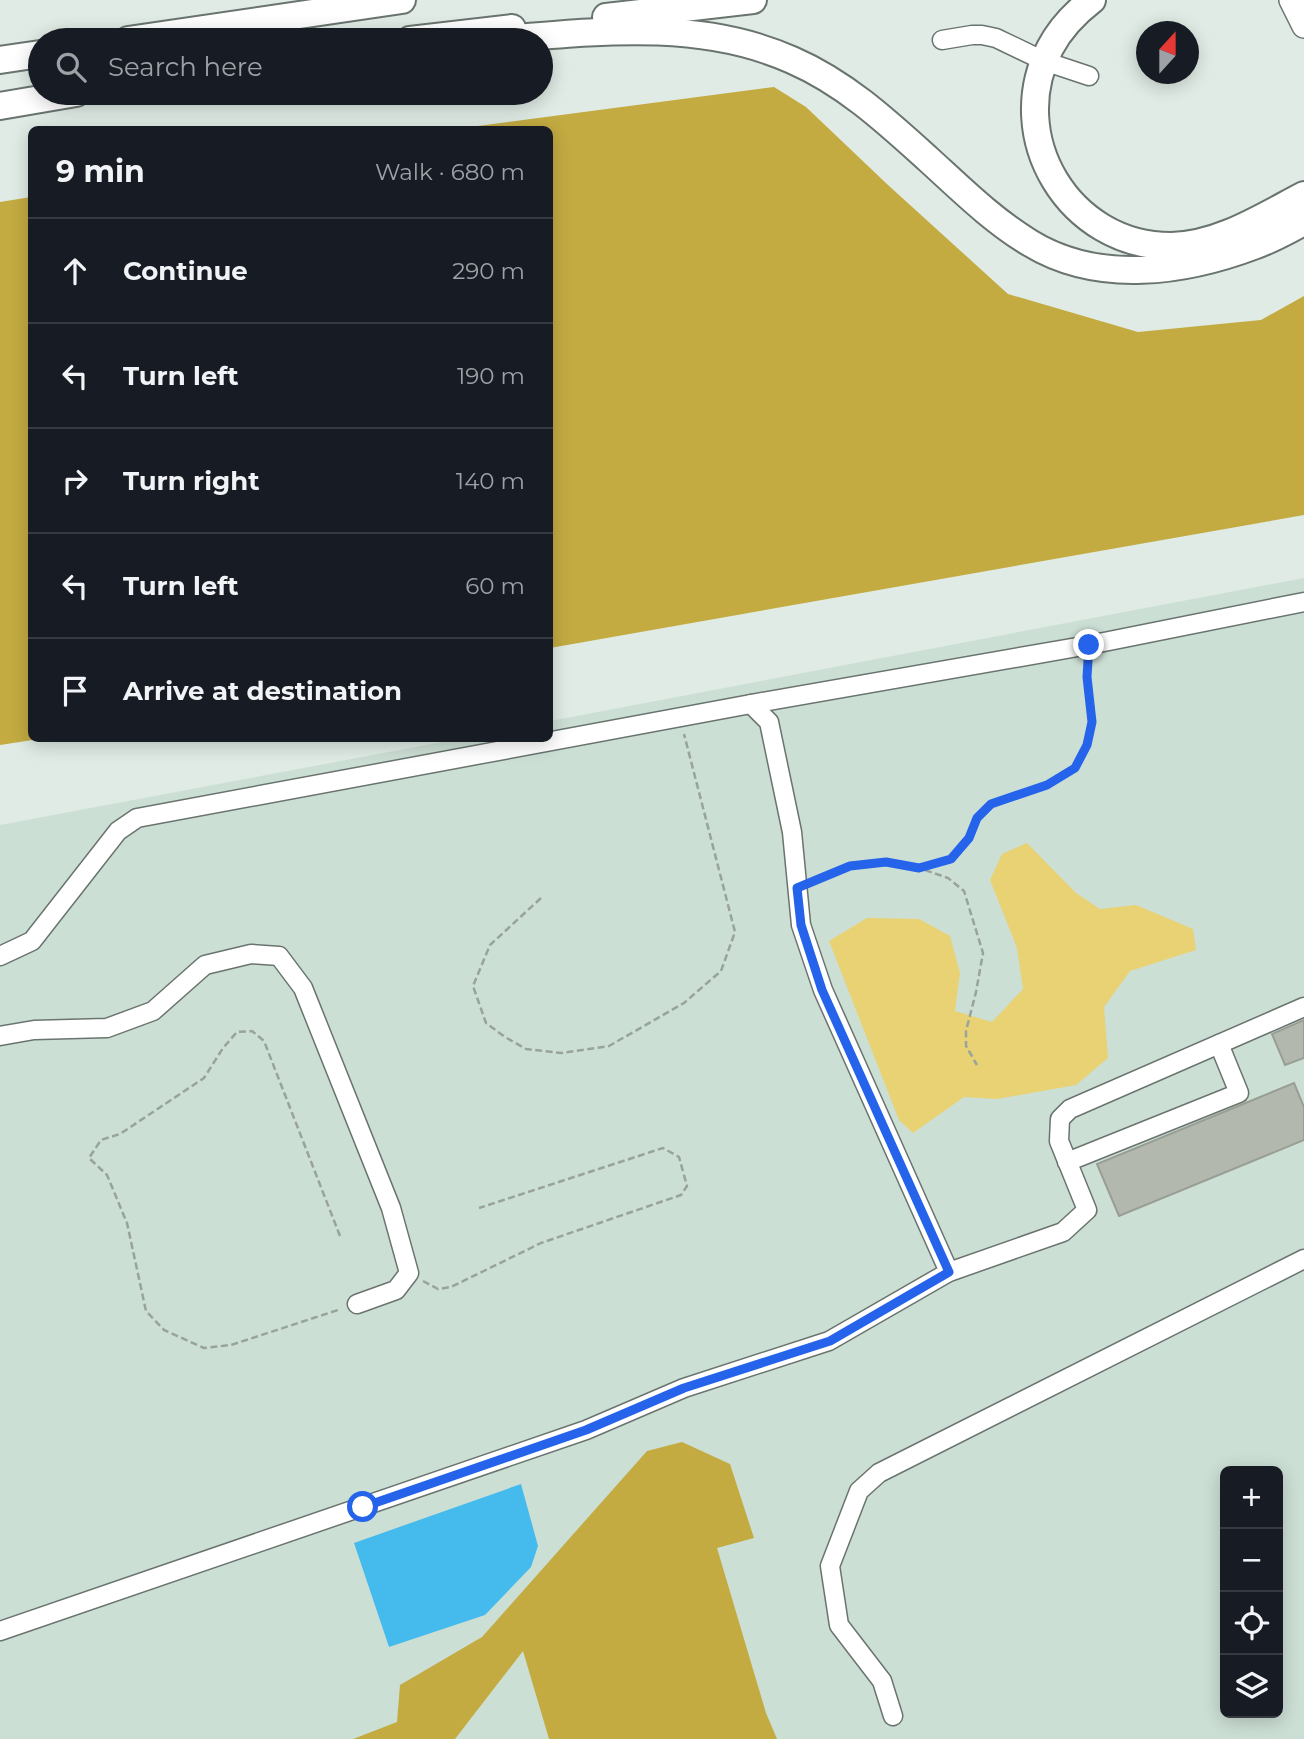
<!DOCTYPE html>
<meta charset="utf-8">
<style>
:root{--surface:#171b24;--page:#20242c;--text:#f1f3f6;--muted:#9ea1a6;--line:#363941}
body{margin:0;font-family:Montserrat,sans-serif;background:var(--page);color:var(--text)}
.controls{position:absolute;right:21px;bottom:21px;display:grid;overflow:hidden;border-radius:10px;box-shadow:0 4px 18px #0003}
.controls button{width:63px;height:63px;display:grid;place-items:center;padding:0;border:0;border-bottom:2px solid var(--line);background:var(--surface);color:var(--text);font:35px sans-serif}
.compass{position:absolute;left:1136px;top:21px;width:63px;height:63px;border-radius:50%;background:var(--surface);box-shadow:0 4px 18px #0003;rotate:21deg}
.stop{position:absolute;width:21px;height:21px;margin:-16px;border:5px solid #2563eb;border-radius:50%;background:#fff}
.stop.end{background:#2563eb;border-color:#fff;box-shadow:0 2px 7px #0008}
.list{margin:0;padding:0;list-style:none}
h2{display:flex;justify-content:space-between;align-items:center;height:91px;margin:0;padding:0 28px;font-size:30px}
h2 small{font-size:23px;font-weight:400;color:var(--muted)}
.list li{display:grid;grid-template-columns:46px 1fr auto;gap:21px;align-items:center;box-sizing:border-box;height:105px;padding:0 28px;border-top:2px solid var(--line)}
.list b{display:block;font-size:26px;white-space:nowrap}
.list em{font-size:23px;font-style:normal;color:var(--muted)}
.icon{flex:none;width:38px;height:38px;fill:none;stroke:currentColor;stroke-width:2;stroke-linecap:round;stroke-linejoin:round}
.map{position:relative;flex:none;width:1304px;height:1739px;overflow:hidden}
.search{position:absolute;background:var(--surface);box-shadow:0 4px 18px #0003;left:28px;top:28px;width:525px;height:77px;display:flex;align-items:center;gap:18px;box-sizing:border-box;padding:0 24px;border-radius:38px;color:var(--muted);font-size:26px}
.panel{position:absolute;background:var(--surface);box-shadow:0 4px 18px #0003;left:28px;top:126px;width:525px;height:616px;border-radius:10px}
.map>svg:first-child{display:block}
.built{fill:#ccdfd5;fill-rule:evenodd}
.green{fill:#e8d273}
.forest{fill:#c3ab42}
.water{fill:#45bbed}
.building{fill:#b3b8ae;stroke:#999e94;stroke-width:2}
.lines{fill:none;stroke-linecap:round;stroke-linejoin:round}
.minor-casing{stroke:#6a746f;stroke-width:21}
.major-casing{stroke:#6a746f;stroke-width:26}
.highway-casing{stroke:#6a746f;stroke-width:30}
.path{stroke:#99a39d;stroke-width:2.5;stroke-dasharray:7 3.5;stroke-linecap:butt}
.minor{stroke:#fff;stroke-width:18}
.major{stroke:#fff;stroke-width:23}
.highway{stroke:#fff;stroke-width:26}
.route{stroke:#2563eb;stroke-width:9}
</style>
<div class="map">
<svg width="1304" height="1739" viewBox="0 0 1304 1739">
<rect width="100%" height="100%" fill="#dfebe4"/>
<path class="built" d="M 1304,578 L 1304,1739 L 0,1739 L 0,825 L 458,739 L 550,738 L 550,721 ZM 1225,1471 L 1278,1471 L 1278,1713 L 1225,1713 Z"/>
<polygon class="green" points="1027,843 1076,893 1100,909 1136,905 1193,929 1196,950 1130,971 1104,1007 1108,1058 1076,1085 997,1099 964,1097 913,1133 899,1120 829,941 867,918 919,919 950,936 960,973 955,1011 992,1022 1023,989 1017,948 990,880 1002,854"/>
<g class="forest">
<polygon points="774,87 806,107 888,185 1008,294 1138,332 1261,320 1304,296 1304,515 550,648 550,130 455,129"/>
<polygon points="31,197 32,738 39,739 0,745 0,202"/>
<polygon points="682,1442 730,1464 754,1538 717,1548 766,1713 777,1739 549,1739 523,1651 455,1739 353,1739 397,1722 400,1685 482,1637 647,1451"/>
</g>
<polygon class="water" points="521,1484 538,1546 531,1567 485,1615 389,1647 354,1543"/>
<g class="building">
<polygon points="1304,1020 1304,1058 1285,1065 1272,1034"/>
<polygon points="1294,1083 1304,1107 1304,1140 1119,1216 1097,1164"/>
</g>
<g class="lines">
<defs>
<g id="minor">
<polyline points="942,40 972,35 982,35 996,38 1044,61 1089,76"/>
<polyline points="751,704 769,722 792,832 801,925 823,990 949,1272"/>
<polyline points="0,956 32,941 118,831 137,818 751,704 1089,645 1304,602"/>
<polyline points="0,1036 34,1030 107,1028 153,1011 205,965 251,954 279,956 303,988 391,1208 409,1273 396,1290 357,1304"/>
<polyline points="1067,1162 1239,1093 1219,1044"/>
<polyline points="0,1631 586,1430 684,1388 829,1341 949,1272 1063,1232 1087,1210 1059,1141 1060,1119 1070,1109 1304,1007"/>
<polyline points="893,1716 882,1681 839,1625 830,1566 859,1491 879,1473 1304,1259"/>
</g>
<polyline id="major" points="1291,0 1304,26"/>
<g id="highway">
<path d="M 1092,0 C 1075,13 1060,29 1050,48 C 1004,137 1069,246 1171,246 C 1219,245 1262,217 1304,195"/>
<polyline points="606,17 753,0"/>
<polyline points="128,40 402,0"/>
<polyline points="410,40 512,28"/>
<path d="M 493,40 C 592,32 698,18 792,60 C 845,83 886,121 928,159 C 961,189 992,220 1030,243 C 1099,285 1185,272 1256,245 C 1273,239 1288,230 1304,222"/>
<polyline points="0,60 40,54"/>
<polyline points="0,106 76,93"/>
</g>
</defs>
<use href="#minor" class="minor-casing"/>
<use href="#major" class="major-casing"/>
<use href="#highway" class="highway-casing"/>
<g class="path">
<polyline points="919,868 951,859 969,838 977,818 991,804 1047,785 1075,768 1088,745 1092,722 1087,677 1088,662"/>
<polyline points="814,881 850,866 886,861 919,868 948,878 964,891 983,953 976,992 966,1031 966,1046 977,1065"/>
<polyline points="541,898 490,945 473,986 486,1023 505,1037 526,1049 561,1053 609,1046 684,1003 721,971 735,932 684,734"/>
<polyline points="340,1236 264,1041 252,1031 237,1032 223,1048 204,1078 120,1134 101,1140 89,1158 107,1175 127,1223 146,1311 164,1330 204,1348 231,1345 341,1309"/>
<polyline points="423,1281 438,1289 451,1287 541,1243 681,1195 687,1186 679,1157 663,1148 479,1208"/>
</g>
<use href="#minor" class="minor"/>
<use href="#major" class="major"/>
<use href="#highway" class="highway"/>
</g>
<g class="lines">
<polyline class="route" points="363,1507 586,1430 684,1388 830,1341 949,1272 822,990 801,925 797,888 850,866 886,862 919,868 951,859 969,838 977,818 991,804 1047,785 1075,768 1087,745 1092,722 1087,677 1089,645"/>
</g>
</svg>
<div class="controls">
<button>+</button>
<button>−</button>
<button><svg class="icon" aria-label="locate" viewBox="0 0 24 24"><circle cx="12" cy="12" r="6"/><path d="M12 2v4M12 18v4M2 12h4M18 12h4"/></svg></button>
<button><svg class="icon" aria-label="layers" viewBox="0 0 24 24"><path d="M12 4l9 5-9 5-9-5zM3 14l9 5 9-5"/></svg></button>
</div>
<svg class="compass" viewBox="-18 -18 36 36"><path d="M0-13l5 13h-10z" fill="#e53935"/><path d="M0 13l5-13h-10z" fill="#9ea1a6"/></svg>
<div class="stop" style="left:363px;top:1507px"></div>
<div class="stop end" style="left:1089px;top:645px"></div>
<div class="search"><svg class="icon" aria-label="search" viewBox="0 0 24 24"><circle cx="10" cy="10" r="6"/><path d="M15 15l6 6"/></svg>Search here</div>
<section class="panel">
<h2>9 min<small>Walk · 680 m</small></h2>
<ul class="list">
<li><svg class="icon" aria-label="ahead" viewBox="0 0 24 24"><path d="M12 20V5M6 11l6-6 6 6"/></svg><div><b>Continue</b></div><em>290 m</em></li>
<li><svg class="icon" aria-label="left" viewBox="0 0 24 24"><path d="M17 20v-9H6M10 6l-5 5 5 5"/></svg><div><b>Turn left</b></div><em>190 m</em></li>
<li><svg class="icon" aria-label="right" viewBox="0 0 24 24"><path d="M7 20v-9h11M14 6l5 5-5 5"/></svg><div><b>Turn right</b></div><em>140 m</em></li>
<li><svg class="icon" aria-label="left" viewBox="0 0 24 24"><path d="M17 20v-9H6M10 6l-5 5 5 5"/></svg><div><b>Turn left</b></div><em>60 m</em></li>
<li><svg class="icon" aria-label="arrive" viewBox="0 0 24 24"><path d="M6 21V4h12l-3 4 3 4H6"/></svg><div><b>Arrive at destination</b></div></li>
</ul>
</section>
</div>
